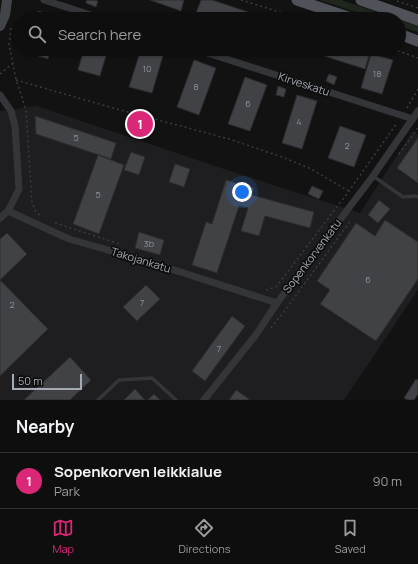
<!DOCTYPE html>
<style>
:root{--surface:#0e0e0e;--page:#1c1c1c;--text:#f1f3f6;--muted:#9b9c9e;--line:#2e2e2e;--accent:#db2777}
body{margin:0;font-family:Manrope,sans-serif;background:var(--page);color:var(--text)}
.scale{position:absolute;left:12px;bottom:10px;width:70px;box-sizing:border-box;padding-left:4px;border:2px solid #a3abb4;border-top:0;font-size:11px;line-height:14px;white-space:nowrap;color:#a3abb4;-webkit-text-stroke:3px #0d0d0e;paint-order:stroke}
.you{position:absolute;left:242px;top:192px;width:14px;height:14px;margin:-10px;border:3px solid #fff;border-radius:50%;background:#1a73e8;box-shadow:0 0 0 6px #1a73e833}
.badge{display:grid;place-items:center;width:26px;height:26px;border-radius:50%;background:var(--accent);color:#fff;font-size:13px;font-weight:700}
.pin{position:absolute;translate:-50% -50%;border:2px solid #fff;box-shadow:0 1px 4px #0006}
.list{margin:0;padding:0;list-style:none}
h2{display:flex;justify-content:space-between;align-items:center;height:52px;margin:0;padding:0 16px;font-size:17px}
h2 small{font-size:13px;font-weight:400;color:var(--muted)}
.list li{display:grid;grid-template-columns:26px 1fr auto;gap:12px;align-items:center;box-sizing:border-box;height:56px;padding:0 16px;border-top:1px solid var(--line)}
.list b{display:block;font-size:15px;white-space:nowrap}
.list p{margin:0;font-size:13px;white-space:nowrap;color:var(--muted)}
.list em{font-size:13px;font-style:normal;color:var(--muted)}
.icon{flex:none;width:22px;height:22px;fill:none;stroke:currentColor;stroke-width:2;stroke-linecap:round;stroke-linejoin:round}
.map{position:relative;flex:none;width:418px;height:400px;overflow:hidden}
.search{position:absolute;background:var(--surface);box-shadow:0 1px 3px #0004;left:12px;right:12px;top:12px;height:44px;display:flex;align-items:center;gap:10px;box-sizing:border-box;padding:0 14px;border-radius:22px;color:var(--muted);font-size:15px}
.sheet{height:108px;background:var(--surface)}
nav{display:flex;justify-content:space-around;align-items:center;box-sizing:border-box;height:56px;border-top:1px solid var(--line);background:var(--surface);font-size:11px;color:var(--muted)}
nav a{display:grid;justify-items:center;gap:2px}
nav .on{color:var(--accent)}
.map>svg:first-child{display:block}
.built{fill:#1e1e20}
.green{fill:#1e261e}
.building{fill:#414246;stroke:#2c2c30}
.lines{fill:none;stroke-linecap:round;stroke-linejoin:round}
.path{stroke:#393c40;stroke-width:1.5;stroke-dasharray:2 3;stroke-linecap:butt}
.lane{stroke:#333539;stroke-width:3.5}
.street{stroke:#333539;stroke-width:7}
.secondary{stroke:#414449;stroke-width:10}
.primary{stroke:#4f5258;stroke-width:11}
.labels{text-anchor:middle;stroke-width:3.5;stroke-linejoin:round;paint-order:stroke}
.number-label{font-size:9px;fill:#8a9198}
.street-label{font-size:11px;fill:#a3abb4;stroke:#0d0d0e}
</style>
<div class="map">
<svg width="418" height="400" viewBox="0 0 418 400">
<rect width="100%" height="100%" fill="#121213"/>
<polygon class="built" points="37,106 215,166 360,213 412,132 418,135 418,290 344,400 0,400 0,111"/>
<g class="green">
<polygon points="319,0 341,0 397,19 378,19"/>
<polygon points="399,20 418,26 418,32 399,26"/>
</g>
<g class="building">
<polygon points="87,0 98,1 96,7 86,3"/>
<polygon points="150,0 184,0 181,11"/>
<polygon points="201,0 212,0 251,13 249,19 204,19 195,16"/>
<polygon points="38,11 60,17 60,19 35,19"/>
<polygon points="26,49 50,49 48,59 25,52"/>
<polygon points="84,49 108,49 100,76 78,70"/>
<polygon points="141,49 155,49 164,52 152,93 129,87"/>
<polygon points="297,49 312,49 311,54"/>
<polygon points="319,49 371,49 365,69 318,54"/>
<polygon points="371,54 393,60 382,94 361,88"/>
<polygon points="194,60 216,68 199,115 177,107"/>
<polygon points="329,74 337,77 334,85 326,81"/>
<polygon points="245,77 267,85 250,131 228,124"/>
<polygon points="278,86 286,89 284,97 276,95"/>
<polygon points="297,95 317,101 302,149 282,143"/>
<polygon points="35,116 116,143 111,159 36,134"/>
<polygon points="340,126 366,135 354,167 328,158"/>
<polygon points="418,138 418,183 397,168"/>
<polygon points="131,152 145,157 139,175 124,170"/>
<polygon points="98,155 124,165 99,234 73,224"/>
<polygon points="175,164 190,169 184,187 169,182"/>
<polygon points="226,180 254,188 252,195 314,212 310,228 265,216 259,236 241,231 248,208 239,206 217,273 192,265 206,222 212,224"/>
<polygon points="312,186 323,191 319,199 308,194"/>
<polygon points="379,200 390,209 378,223 368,215"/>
<polygon points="385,220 418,242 418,279 376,341 320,304 330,290 317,281 356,223 375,236"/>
<polygon points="139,232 164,240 160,255 135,248"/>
<polygon points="7,233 27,254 0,280 48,329 0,376 0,239"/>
<polygon points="146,285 160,299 137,321 123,307"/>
<polygon points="232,316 245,326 205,381 192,371"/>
<polygon points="70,357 91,380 70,400 24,400"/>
<polygon points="416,379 418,380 418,394 414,400 408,400 404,398"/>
<polygon points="135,389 145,400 124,400"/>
<polygon points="236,390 249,399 248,400 229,400"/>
<polygon points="154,394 160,400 148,400"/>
</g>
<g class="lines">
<g class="path">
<polyline points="241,0 302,19"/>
<polyline points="397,1 418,8"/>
<polyline points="11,28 9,45 16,79 26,110 32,203 36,212 41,216"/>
<polyline points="393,49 418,58"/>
<polyline points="0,74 13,63"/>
<polyline points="16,80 106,106 229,139 282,157 309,168 349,191"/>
<polyline points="407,108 418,89"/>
<polyline points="399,154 418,128"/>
<polyline points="55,223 120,244"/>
<polyline points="266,290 276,287 349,191 397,123"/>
<polyline points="271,328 286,309 351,220"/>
</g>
<g class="lane">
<polyline points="373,176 403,197 416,196 418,197"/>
<polyline points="98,400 119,380 152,378 176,400"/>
</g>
<g class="street">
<polyline points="44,0 103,19"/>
<polyline points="195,49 413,119"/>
<polyline points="0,95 11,111 15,126 19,189 8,211 0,218"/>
<polyline points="8,211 69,239 140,259 277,303"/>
<polyline points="204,400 255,336 277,303 373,176 418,111"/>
</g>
<polyline class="secondary" points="0,26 5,15 7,0"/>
<g class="primary">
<polyline points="297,0 354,19"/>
<polyline points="361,0 418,20"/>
<polyline points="399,34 418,41"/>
</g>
</g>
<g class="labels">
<g class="number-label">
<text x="147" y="72">10</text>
<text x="377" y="77">18</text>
<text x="196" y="90">8</text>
<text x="248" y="107">6</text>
<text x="299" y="125">4</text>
<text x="76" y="141">5</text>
<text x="347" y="149">2</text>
<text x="98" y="198">5</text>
<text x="149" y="247">3b</text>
<text x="368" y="283">6</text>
<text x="142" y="306">7</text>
<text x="12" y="308">2</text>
<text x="219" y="352">7</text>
</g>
<g class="street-label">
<text transform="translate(304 84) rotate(18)" y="4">Kirveskatu</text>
<text transform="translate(312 256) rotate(-53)" y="4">Sopenkorvenkatu</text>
<text transform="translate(141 260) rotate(17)" y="4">Takojankatu</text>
</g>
</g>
</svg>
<div class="scale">50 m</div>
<div class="you"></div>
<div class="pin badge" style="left:140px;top:124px">1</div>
<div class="search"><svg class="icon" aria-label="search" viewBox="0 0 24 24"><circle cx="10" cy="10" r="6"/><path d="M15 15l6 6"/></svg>Search here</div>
</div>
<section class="sheet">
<h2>Nearby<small></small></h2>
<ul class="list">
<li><span class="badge">1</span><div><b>Sopenkorven leikkialue</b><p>Park</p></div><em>90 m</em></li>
</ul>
</section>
<nav>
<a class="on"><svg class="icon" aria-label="map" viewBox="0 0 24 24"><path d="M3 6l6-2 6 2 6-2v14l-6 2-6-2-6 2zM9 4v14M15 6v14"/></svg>Map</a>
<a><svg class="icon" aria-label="directions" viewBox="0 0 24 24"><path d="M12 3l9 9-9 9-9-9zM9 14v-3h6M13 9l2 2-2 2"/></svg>Directions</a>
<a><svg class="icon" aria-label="saved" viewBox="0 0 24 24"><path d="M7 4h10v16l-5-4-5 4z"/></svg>Saved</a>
</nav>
